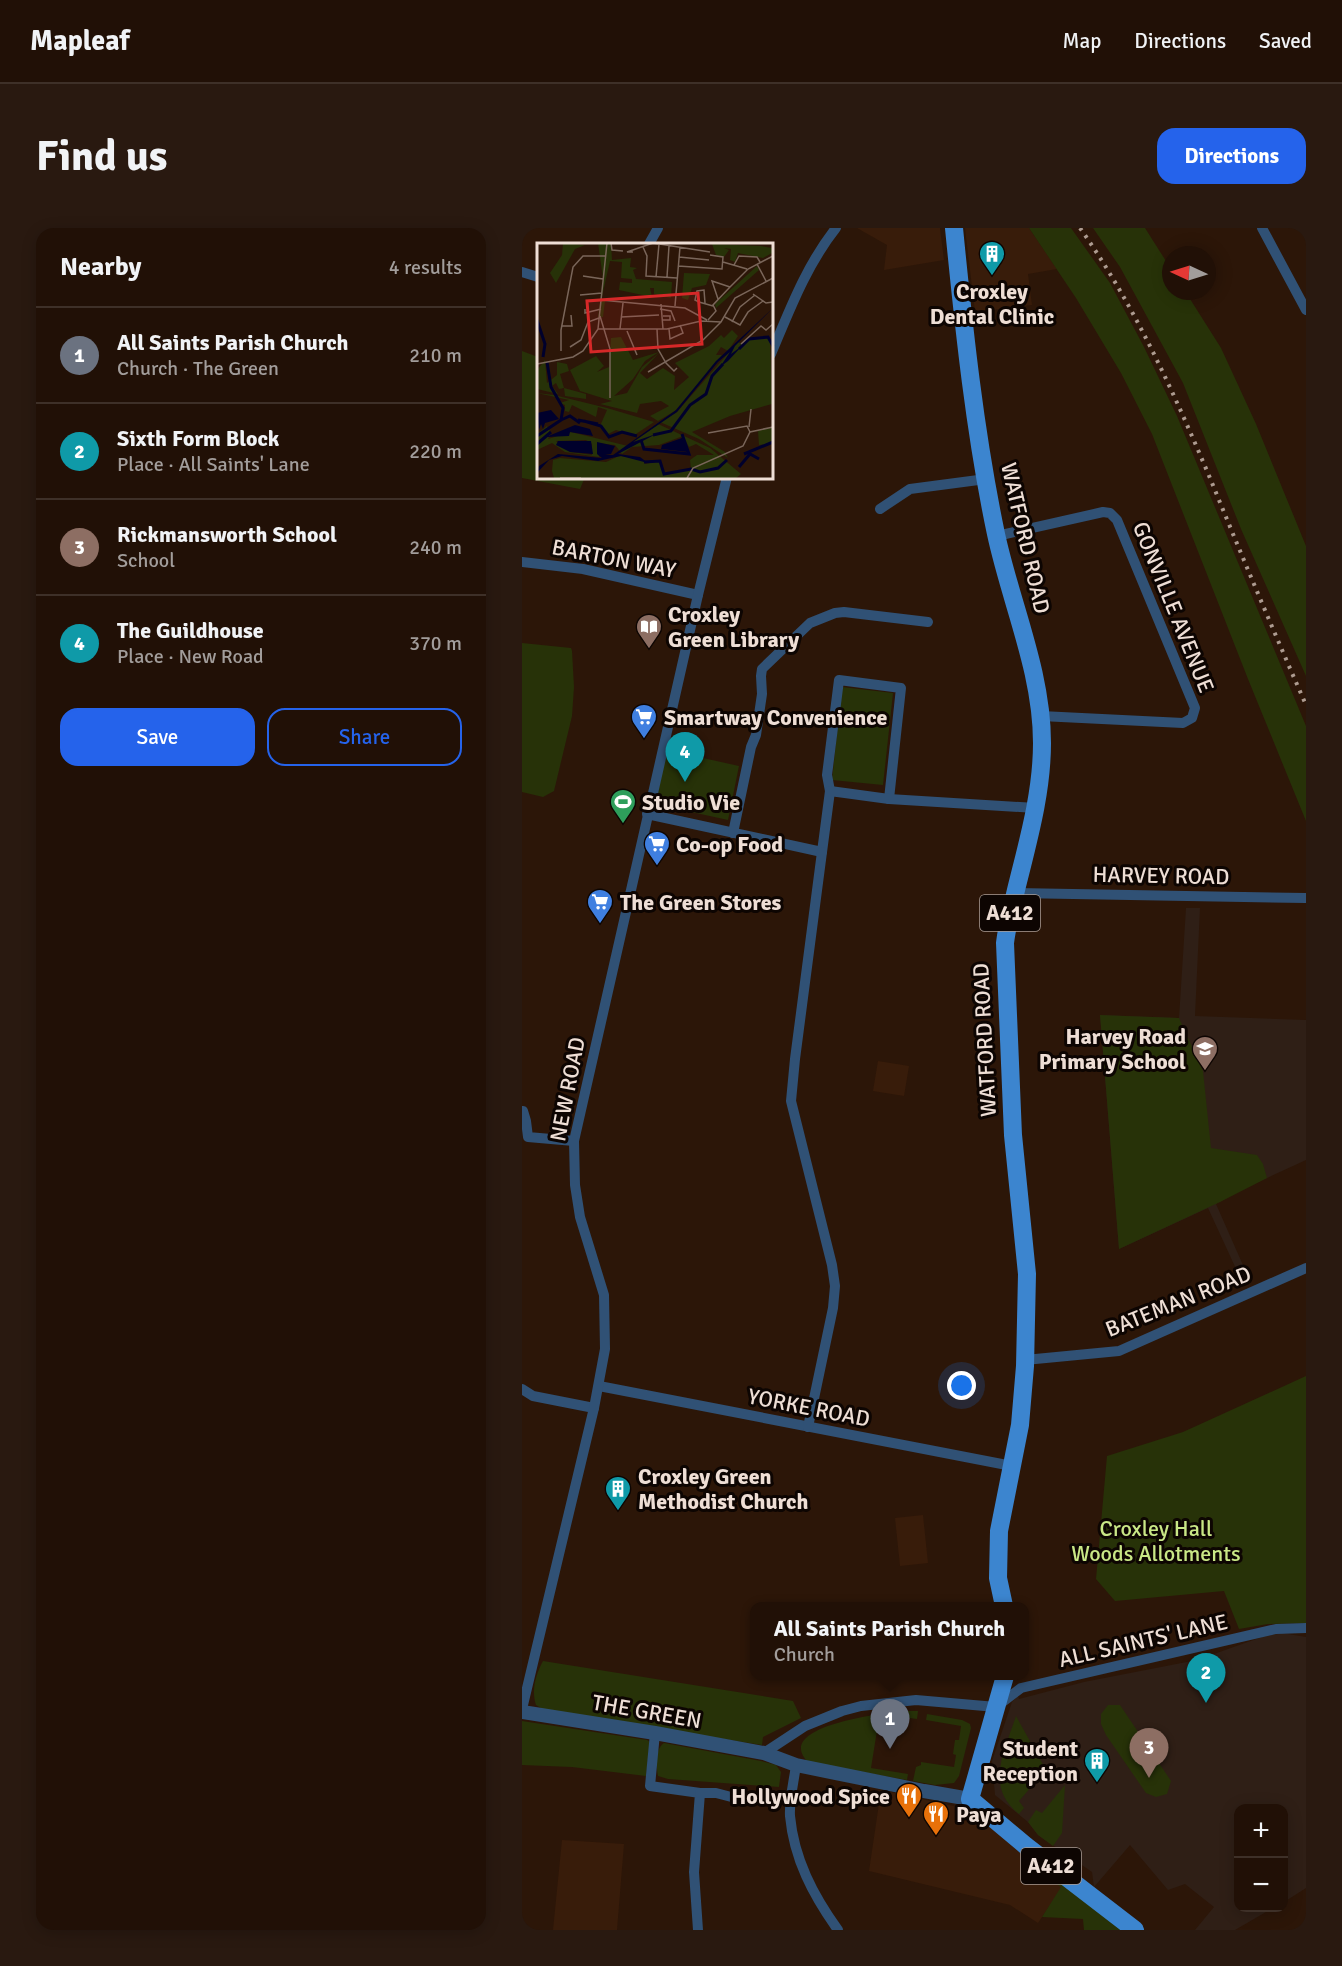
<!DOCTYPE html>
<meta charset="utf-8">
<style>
:root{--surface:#211006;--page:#291910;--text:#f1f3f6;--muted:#a29d9b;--line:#3e3028;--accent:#2563eb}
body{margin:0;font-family:Signika,sans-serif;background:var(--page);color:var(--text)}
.controls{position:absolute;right:18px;bottom:18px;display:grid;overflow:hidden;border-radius:12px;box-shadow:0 3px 15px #0003}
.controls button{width:54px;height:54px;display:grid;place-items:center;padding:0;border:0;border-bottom:2px solid var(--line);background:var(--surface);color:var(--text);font:30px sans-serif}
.compass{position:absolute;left:640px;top:18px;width:54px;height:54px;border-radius:50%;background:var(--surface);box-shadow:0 3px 15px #0003;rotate:274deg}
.you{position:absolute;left:440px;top:1158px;width:21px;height:21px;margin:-15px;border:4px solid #fff;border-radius:50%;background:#1a73e8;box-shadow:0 0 0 9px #1a73e833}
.badge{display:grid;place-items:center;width:39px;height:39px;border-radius:50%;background:var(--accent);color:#fff;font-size:20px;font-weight:700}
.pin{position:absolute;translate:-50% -50px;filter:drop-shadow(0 2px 3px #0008)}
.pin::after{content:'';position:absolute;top:32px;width:21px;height:18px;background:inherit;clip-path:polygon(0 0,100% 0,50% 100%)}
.popup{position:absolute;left:228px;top:1374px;width:279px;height:78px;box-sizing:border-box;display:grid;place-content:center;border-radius:12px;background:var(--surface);filter:drop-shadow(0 2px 4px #0005);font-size:20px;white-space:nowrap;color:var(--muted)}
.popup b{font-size:22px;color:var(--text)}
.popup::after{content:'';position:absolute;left:50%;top:100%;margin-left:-12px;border:12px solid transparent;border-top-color:var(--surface)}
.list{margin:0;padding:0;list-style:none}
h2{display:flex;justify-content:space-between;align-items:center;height:78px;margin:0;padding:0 24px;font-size:26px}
h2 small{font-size:20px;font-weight:400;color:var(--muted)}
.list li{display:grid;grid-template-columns:39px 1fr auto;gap:18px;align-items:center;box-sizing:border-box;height:96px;padding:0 24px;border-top:2px solid var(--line)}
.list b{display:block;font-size:22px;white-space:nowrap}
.list p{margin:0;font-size:20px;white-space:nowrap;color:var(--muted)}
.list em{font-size:20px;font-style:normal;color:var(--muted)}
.actions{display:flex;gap:12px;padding:18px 24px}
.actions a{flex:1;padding:14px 0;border:2px solid var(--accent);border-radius:18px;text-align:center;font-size:21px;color:var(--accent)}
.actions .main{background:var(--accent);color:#fff}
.map{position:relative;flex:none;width:784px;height:1702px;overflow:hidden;border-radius:18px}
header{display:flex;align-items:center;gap:36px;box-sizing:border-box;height:84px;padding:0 30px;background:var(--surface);border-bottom:2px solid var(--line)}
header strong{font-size:28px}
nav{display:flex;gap:33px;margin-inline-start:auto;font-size:21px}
.intro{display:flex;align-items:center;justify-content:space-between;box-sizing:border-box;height:144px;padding:0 36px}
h1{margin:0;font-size:42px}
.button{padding:15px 27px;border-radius:18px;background:var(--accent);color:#fff;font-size:21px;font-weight:700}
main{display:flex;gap:36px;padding:0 36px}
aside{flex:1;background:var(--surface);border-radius:18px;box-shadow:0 3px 15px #0003}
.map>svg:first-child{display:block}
.built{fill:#381c0a}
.education{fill:#2f1f16}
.green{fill:#273208}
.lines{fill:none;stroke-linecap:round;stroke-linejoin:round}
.minor{stroke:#305175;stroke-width:10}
.tertiary{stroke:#305175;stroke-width:14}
.primary{stroke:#3c85cf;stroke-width:18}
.rail{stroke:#ae9c91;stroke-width:4;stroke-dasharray:3 6;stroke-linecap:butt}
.labels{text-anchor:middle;stroke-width:6;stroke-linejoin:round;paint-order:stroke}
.shield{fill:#0d0502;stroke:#aa9d96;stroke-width:1.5}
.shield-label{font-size:21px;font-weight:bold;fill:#eeded5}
.poi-label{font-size:22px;font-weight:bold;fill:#eeded5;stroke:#0d0502;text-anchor:start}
.street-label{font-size:22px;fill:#eeded5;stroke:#0d0502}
.park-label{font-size:22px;fill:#c9e786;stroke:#0d0502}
.inset-river{fill:none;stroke:#00002c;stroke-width:3}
.inset-road{fill:none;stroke:#7a665a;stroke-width:1.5}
.view{fill:#d62828;fill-opacity:0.15;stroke:#d62828;stroke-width:3}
.inset-edge{fill:none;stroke:#eeded5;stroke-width:3}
</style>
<header>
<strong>Mapleaf</strong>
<nav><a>Map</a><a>Directions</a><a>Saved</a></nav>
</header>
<div class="intro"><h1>Find us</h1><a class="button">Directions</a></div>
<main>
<aside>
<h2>Nearby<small>4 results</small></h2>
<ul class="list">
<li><span class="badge" style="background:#6b7280">1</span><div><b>All Saints Parish Church</b><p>Church · The Green</p></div><em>210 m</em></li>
<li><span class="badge" style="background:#0f9aa8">2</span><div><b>Sixth Form Block</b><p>Place · All Saints' Lane</p></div><em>220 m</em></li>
<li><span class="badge" style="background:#8d6e63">3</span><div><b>Rickmansworth School</b><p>School</p></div><em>240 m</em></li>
<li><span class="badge" style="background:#0f9aa8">4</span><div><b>The Guildhouse</b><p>Place · New Road</p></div><em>370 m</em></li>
</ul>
<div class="actions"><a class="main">Save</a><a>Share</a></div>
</aside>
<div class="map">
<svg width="784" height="1702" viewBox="0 0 784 1702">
<rect width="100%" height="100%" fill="#2c1608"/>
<g class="built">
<polygon points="335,0 418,0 422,32 362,42 365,17"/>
<polygon points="443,0 507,0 535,41 506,46 510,77 453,84"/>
<polygon points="356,833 387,838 382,868 351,863"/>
<polygon points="401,1287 406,1335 378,1338 373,1290"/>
<polygon points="359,1562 445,1581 460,1590 515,1631 512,1640 540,1659 516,1695 488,1677 347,1643"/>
<polygon points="40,1612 102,1616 95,1702 31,1702"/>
</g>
<g class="education">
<polygon points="664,680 678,680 673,788 784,792 784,932 719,962 694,976 728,1053 721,1056 686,980 597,1021 578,787 657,790"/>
<polygon points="760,1405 784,1409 784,1660 762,1674 762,1580 716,1580 716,1680 751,1680 713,1702 673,1702 692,1679 663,1656 646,1662 608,1617 572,1659 570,1644 516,1607 506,1594 473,1567 470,1533 490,1474 496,1468 497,1471 562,1454 675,1432 740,1409"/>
</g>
<g class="green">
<polygon points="507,0 549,0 588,55 622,119 655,188 784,498 784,593 726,451 630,206 599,145 554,70"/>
<polygon points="571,0 623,0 649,41 649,63 663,63 699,120 734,196 784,318 784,448 719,301 661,155 598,39"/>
<polygon points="0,123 16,129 16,249 63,249 58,261 0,250"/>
<polygon points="0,415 49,420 50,423 52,459 50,488 32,563 21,569 0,564"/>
<polygon points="320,459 371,465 361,557 310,552"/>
<polygon points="145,522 217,538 206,592 142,578 135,568"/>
<polygon points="578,787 657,790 681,843 689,920 735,927 741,936 745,950 698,974 597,1021"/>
<polygon points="784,1148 784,1395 746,1396 717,1401 702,1363 593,1373 574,1351 585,1228 661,1204"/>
<path d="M 21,1433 L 271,1473 L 279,1490 L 241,1509 L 240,1517 L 24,1483 L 14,1477 C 9,1462 14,1446 21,1433 Z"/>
<polygon points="586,1477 598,1477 649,1553 645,1566 634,1569 624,1565 584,1507 579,1496 579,1486"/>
<path d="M 382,1483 L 396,1483 L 395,1491 L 374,1488 L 373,1492 L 357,1490 L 349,1540 L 386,1546 L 385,1552 L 285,1534 C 283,1530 279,1526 279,1521 C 278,1495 362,1485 382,1483 Z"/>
<polygon points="405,1486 440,1492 448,1496 449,1500 437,1548 432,1555 413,1557 391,1553 394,1539 399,1537 399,1534 432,1539 434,1527 431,1526 433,1512 437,1512 439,1498 404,1492"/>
<path d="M 494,1488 L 524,1542 L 497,1573 L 502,1580 L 497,1586 C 462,1559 483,1522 494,1488 Z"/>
<polygon points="0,1493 125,1512 128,1514 124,1548 50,1539 0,1537"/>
<path d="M 142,1515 L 239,1533 L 254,1537 L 259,1544 L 257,1559 L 146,1551 L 136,1548 C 134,1538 133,1521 142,1515 Z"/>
<polygon points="543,1557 540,1605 531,1618 516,1607 506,1594 514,1582 520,1585"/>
<polygon points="514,1634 604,1702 562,1702 561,1691 520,1689 539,1659 512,1640"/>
</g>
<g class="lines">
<g class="minor">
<polyline points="740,0 784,82"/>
<polyline points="127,16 136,0"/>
<polyline points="0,44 16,49"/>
<path d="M 249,126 C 268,81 284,38 314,0"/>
<polyline points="358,281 388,261 464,251"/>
<polyline points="475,308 581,284 588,285 595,292 673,480 670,490 661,495 519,488"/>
<polyline points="0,334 61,341 176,367"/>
<polyline points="308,563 305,547 317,452 379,460 367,571"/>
<polyline points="125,586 300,624 308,563 367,571 514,580"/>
<polyline points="211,605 229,519 234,507 240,466 239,448 240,441 288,395 313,385 322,384 406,394"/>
<polyline points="494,665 784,670"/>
<polyline points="1,883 4,893 6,909 52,913"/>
<polyline points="503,1132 597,1123 784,1040"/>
<polyline points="77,1158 490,1238"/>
<polyline points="0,1161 11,1168 72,1180"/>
<polyline points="286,1199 311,1080 313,1058 310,1037 269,873 273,831 300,624"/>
<polyline points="0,1481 72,1180 83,1121 82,1067 58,989 53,957 52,913 176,367 205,249"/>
<polyline points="133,1505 128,1558 178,1565 172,1644 176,1702"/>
<polyline points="242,1525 283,1498 320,1483 339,1478 394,1472 474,1479 499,1460 754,1401 784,1400"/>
<path d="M 274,1537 C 272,1553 267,1572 268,1588 C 272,1631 291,1667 316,1702"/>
<polyline points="178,1565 194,1565 217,1571"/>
</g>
<polyline class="tertiary" points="0,1484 133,1505 242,1525 274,1537 402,1563 448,1571"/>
<g class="primary">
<path d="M 432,0 C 442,102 453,206 474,306 C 489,376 520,443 520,515 C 520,565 506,613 494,662 C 490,680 485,697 483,715 L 491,907 L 505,1046 L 503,1138 L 498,1197 L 477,1303 L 476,1350 L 482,1378"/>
<polyline points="483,1448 448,1571 504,1618 613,1702"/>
</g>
<path class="rail" d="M 558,0 C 613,78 651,163 688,250 C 719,326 751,402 784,477"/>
</g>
<defs>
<symbol id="building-pin" viewBox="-11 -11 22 30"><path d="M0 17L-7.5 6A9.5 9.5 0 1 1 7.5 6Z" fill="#0f9aa8" stroke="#0d0502"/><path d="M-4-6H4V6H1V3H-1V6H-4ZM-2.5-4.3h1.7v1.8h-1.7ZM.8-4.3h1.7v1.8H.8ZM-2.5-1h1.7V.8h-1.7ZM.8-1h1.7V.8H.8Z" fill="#fff"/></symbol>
<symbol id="library-pin" viewBox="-11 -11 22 30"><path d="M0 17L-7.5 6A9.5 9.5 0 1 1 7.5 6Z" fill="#8d6e63" stroke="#0d0502"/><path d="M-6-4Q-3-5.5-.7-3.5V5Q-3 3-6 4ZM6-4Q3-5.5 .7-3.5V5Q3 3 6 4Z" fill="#fff"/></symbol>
<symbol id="supermarket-pin" viewBox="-11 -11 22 30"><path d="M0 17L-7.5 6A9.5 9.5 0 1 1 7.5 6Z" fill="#3f7fe0" stroke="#0d0502"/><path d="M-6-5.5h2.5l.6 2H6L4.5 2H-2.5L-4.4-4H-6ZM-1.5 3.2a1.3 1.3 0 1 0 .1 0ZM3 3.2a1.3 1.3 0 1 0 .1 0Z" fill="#fff"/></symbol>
<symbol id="stadium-pin" viewBox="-11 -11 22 30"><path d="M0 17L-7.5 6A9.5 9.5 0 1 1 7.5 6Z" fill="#2e9e5b" stroke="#0d0502"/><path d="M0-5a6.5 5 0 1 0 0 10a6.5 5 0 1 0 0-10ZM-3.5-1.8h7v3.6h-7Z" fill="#fff"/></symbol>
<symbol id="school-pin" viewBox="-11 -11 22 30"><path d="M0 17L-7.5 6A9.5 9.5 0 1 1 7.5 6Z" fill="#8d6e63" stroke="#0d0502"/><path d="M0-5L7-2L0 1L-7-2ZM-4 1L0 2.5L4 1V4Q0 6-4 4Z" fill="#fff"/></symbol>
<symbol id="restaurant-pin" viewBox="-11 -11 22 30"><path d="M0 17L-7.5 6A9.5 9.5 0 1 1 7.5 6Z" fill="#e8710a" stroke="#0d0502"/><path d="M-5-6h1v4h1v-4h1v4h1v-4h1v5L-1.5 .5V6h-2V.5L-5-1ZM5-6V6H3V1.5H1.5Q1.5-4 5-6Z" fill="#fff"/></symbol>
</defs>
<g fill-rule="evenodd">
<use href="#building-pin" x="455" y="11" width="30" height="40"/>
<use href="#library-pin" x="112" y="384" width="30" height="40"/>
<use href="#supermarket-pin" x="107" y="474" width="30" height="40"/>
<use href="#stadium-pin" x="86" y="559" width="30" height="40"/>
<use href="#supermarket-pin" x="120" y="601" width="30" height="40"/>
<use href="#supermarket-pin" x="63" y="659" width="30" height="40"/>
<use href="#school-pin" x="668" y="806" width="30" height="40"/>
<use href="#building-pin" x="81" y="1246" width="30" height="40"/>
<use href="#building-pin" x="560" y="1518" width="30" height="40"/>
<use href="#restaurant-pin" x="372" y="1553" width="30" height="40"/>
<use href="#restaurant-pin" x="399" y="1571" width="30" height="40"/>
</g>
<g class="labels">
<g class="shield">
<rect x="458" y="667" width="60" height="36" rx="4.5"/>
<rect x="499" y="1620" width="60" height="36" rx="4.5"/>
</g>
<g class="shield-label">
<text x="488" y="692">A412</text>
<text x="529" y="1645">A412</text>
</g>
<g class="poi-label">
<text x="470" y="71" text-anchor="middle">Croxley<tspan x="470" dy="25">Dental Clinic</tspan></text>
<text x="146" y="394">Croxley<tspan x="146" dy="25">Green Library</tspan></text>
<text x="142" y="497">Smartway Convenience</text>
<text x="120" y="582">Studio Vie</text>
<text x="154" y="624">Co-op Food</text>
<text x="98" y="682">The Green Stores</text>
<text x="664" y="816" text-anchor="end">Harvey Road<tspan x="664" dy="25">Primary School</tspan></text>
<text x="116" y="1256">Croxley Green<tspan x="116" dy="25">Methodist Church</tspan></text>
<text x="556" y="1528" text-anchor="end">Student<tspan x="556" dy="25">Reception</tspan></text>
<text x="368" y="1576" text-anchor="end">Hollywood Spice</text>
<text x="434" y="1594">Paya</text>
</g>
<g class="street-label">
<text transform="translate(504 310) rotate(77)" y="8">WATFORD ROAD</text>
<text transform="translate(92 330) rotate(11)" y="8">BARTON WAY</text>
<text transform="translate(652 379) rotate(68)" y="8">GONVILLE AVENUE</text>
<text transform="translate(639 647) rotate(1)" y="8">HARVEY ROAD</text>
<text transform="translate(462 812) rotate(-93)" y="8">WATFORD ROAD</text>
<text transform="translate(45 861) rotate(-79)" y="8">NEW ROAD</text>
<text transform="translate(656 1073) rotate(-22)" y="8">BATEMAN ROAD</text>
<text transform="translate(287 1179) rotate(11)" y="8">YORKE ROAD</text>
<text transform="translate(621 1412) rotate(-13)" y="8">ALL SAINTS' LANE</text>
<text transform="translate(125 1483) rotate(10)" y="8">THE GREEN</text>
</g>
<g class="park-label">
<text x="634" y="1308">Croxley Hall<tspan x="634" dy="25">Woods Allotments</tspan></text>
</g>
</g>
<g transform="translate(15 15)">
<rect width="236" height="236" fill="#2c1608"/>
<path d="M 26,0 L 48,2 L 38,6 L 19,40 L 13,30 L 25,12 ZM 61,0 L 74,0 L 75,17 L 94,15 L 93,24 L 100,25 L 96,27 L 99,36 L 135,39 L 134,55 L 117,51 L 117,45 L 113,45 L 115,54 L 82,47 L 83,39 L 95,40 L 95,36 L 84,35 L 85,19 L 73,18 L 64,58 L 68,58 L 66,74 L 61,74 L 66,35 ZM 175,1 L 224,3 L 235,5 L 235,10 L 226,15 L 201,10 L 198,19 L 193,17 L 194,6 L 187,5 L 192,7 L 187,14 L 179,12 ZM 220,23 L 222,27 L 179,65 L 178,61 ZM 147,30 L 173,31 L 169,42 L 155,45 L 151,57 L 145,55 ZM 195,87 L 201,93 L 191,108 L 184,104 L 179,112 L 185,112 L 159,144 L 138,168 L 121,178 L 113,173 L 132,163 L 124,158 L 103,161 L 100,170 L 63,161 L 75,158 L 43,148 L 33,127 L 59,113 L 67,123 L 60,129 L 72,124 L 74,95 L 84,94 L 96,117 L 122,109 L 108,118 L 96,136 L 77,153 L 90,150 L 105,124 L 122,110 L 103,130 L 110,136 L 126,125 L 138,133 L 137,147 L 152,134 L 138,120 L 172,103 L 184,92 L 187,95 ZM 233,95 L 235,161 L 193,173 L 155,189 L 188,209 L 191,215 L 162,196 L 123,179 L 140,169 L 201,99 L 206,102 L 212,96 ZM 8,117 L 10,140 L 20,132 L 20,119 L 30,121 L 32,128 L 23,131 L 27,145 L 49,151 L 49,156 L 28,153 L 27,145 L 22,146 L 19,140 L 15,143 L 21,151 L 0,146 L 0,127 ZM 0,150 L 17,152 L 70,165 L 117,179 L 96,193 L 79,187 L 71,191 L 63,183 L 70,167 L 61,164 L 59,174 L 35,162 L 32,169 L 28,168 L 28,162 L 23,160 L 32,157 ZM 121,181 L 173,205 L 204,231 L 199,235 L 17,235 L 15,228 L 16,217 L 23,215 L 69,219 L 82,213 L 105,216 L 108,221 L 123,218 L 128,232 L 154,226 L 153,217 L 160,212 L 177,212 L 159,201 L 152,204 L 146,193 L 122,202 L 95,204 L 85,211 L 78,202 L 60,200 L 62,214 L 28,209 L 15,200 L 0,207 L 0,191 L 10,183 L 14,190 L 11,196 L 34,189 L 91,203 ZM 49,197 L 55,201 L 55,212 L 33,209 L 19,198 ZM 235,184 L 235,201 L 222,202 L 221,188 Z" fill="#273208" fill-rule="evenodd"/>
<path d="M 235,66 L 198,103 L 194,111 L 206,102 L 191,118 L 183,124 L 193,109 L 181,119 L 140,169 L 96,199 L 119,191 L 81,211 L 103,214 L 111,220 L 84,213 L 61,218 L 25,213 L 12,217 L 0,230 L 2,223 L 21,211 L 65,215 L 60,211 L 60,199 L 78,203 L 74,211 L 68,212 L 76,212 L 139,167 L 179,118 ZM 14,167 L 22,176 L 8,180 L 6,186 L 4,181 L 2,187 L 0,170 ZM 38,182 L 53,186 L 56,193 L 33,189 L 32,193 L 9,194 ZM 145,195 L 151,209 L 124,206 L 125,202 ZM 21,198 L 54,198 L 56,211 L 33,209 L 19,202 Z" fill="#00002c"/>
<path class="inset-river" d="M 0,77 L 8,101 L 6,114M 202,106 L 212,96 L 231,94 L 236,103M 24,177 L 33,173 L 43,180M 41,177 L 61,181M 47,178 L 64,183 L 72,194 L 85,189 L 100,193M 116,192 L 134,188 L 153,162 L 169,151 L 175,133 L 186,121M 0,193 L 24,177 L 26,165 L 14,144 L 10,119M 104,197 L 107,206 L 152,211 L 145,191M 0,201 L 14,189M 207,211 L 236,199M 107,219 L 123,218 L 127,231 L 154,226 L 163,229 L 181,225 L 190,217M 202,224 L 213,211 L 222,216"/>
<path class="inset-road" d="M 74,0 L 75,7 L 86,8M 106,4 L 110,13 L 109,33 L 140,35M 96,9 L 90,9 L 116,0 L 173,9M 142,14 L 172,17M 186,19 L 210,26M 220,21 L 229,38M 197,22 L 202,13 L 220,14 L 223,19M 141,23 L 185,26 L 186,14 L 173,12M 46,33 L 66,36M 119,34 L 122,1M 130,34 L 132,3M 216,51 L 229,60 L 236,59M 43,52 L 65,50M 181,56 L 175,38 L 193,44M 64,57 L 148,65 L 170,77M 168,60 L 167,47 L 160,48 L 158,57 L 162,59 L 176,63M 124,61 L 126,86M 138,63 L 143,4M 48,66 L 48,70 L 64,66M 123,66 L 134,68 L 138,78M 63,73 L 73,106 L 73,155M 84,74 L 122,72M 188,74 L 203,82 L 211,69 L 226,58M 126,77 L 133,77 L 133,73 L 126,73M 171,77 L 179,68 L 176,62 L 193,44 L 211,26 L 236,13M 195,79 L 203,64 L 218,52M 25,83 L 35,83 L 34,72M 61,86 L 70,0M 83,86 L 86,60M 120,86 L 121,106 L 129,120 L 137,128 L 140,125M 132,86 L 133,96 L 146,90 L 143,82M 90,88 L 100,112M 204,101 L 224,83 L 229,87 L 236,81M 33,104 L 44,97 L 51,79 L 62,75M 24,108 L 24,87 L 36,24 L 46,13 L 69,13M 0,121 L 36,114 L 46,108 L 61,86 L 130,86 L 164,78 L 184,79 L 198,55 L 236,35M 111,129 L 166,97 L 184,79M 212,184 L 214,166M 171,190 L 210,183 L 213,189M 23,235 L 44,235M 150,235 L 156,225 L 206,203 L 213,189 L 236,184"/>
<path class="view" d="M 161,50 L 165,101 L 54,109 L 50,58 Z"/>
<rect width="236" height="236" class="inset-edge"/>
</g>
</svg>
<div class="controls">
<button>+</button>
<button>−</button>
</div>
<svg class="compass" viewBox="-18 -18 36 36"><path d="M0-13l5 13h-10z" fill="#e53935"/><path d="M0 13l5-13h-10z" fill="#a29d9b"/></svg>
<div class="you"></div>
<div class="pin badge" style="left:368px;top:1521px;background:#6b7280">1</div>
<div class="popup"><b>All Saints Parish Church</b>Church</div>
<div class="pin badge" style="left:684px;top:1475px;background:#0f9aa8">2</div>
<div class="pin badge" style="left:627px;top:1550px;background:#8d6e63">3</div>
<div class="pin badge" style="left:163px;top:554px;background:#0f9aa8">4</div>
</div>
</main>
